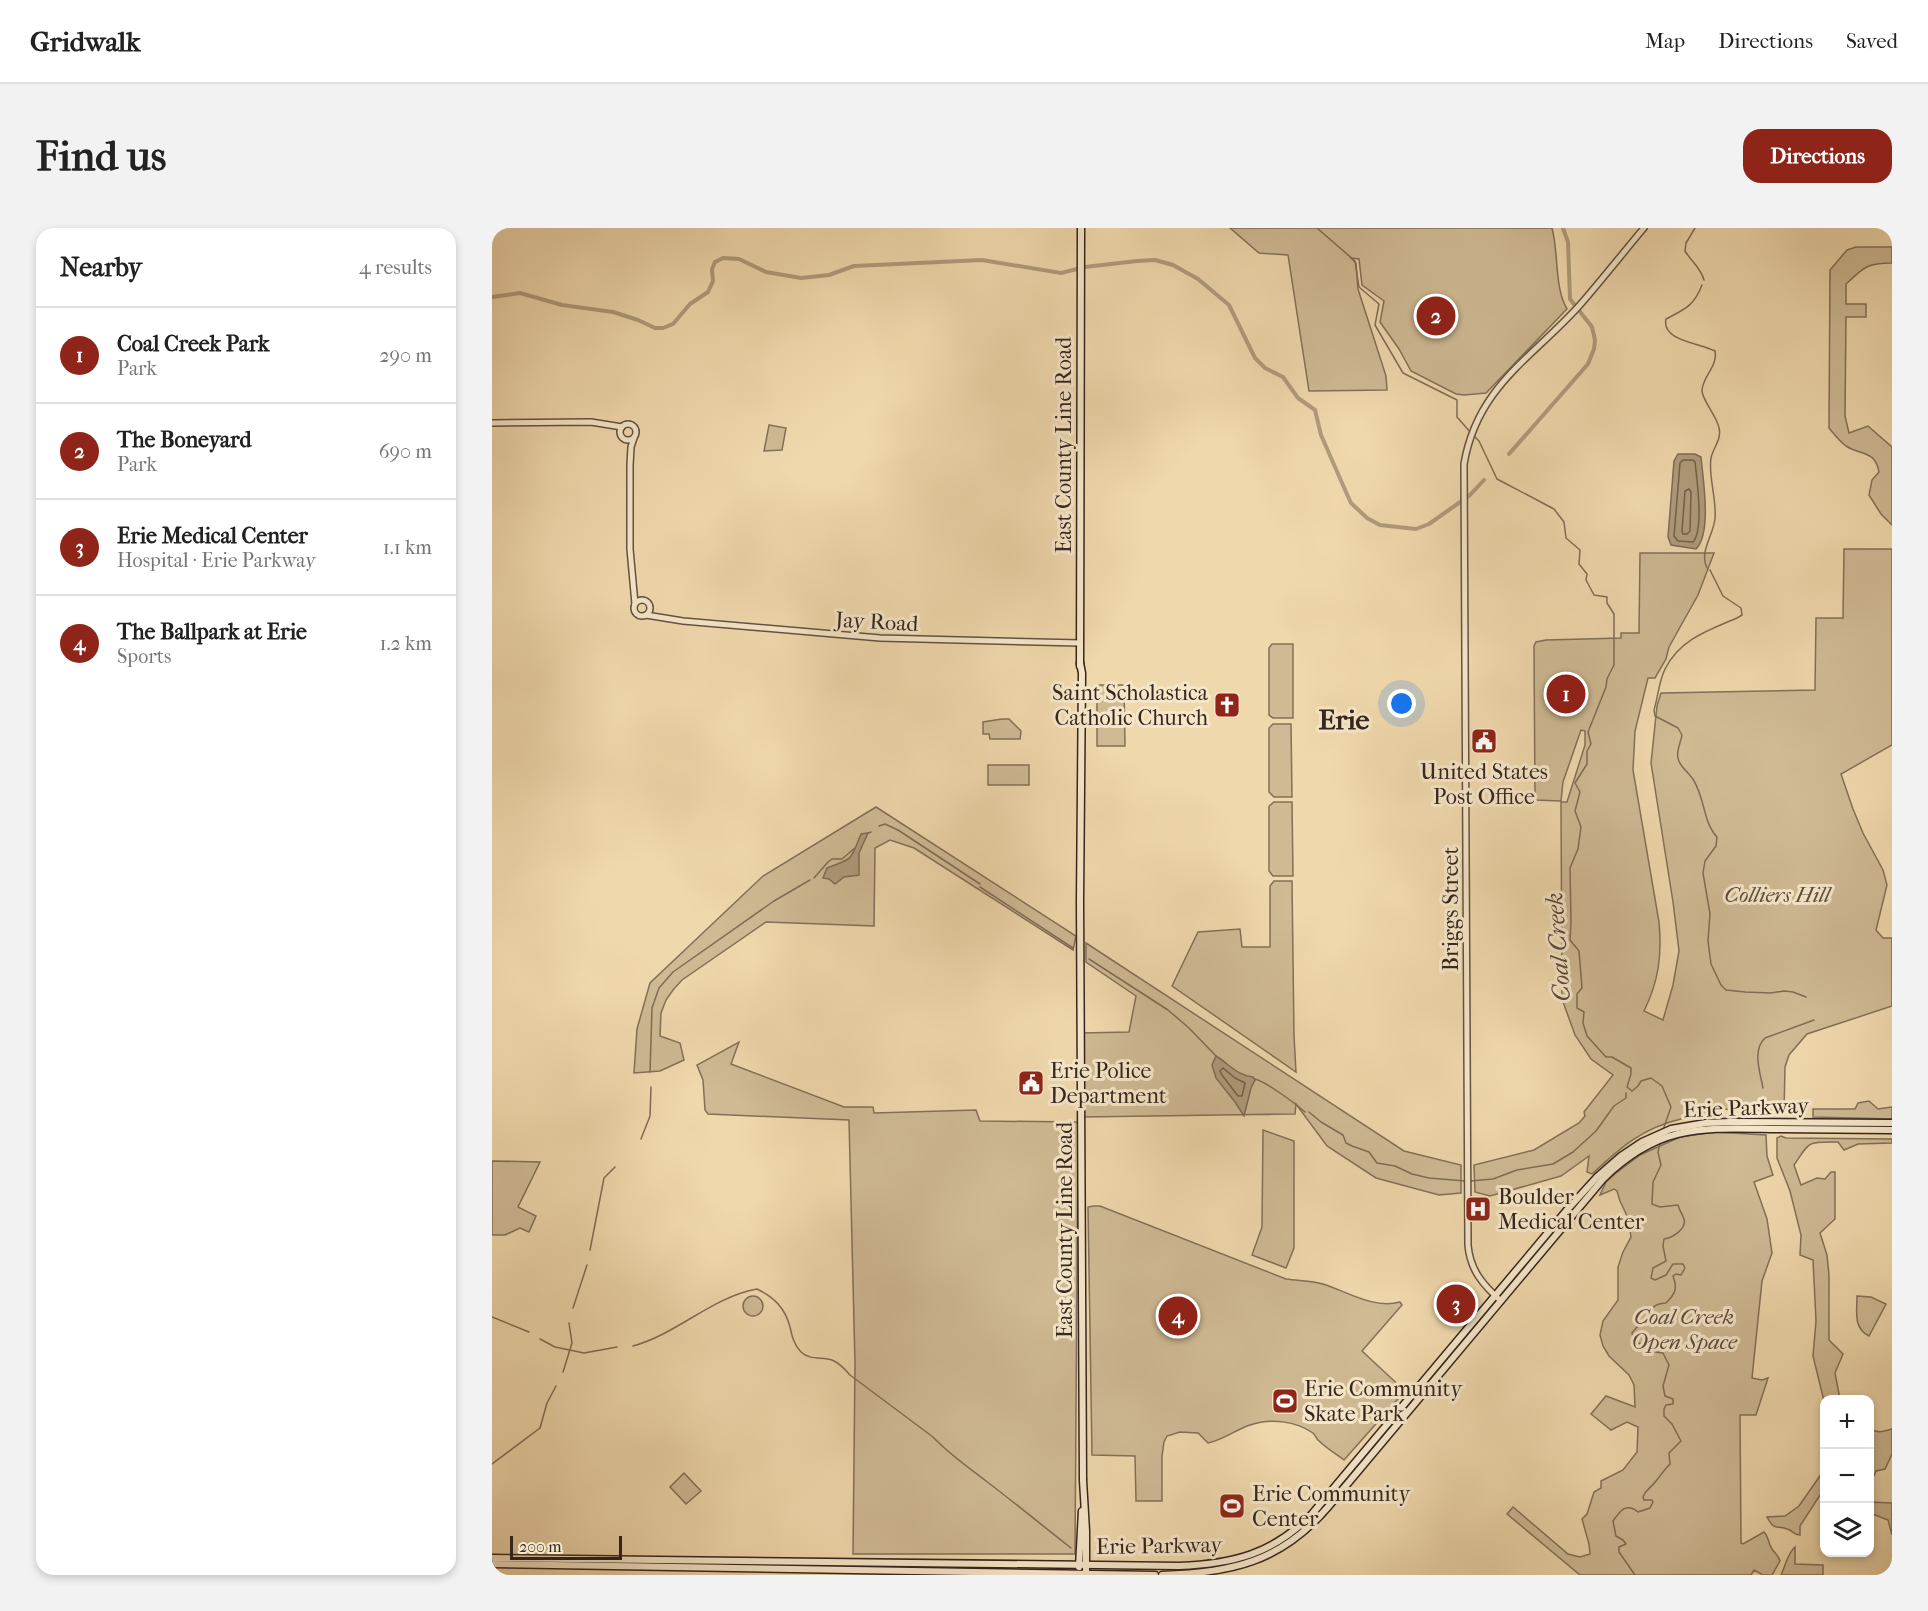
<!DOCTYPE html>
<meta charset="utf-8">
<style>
:root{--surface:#fff;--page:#f2f2f2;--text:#222;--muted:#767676;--line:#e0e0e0;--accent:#8f2418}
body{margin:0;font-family:"IM FELL French Canon",serif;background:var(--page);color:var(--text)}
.controls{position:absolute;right:18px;bottom:18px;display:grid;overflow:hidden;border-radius:12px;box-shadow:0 3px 9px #0003}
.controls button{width:54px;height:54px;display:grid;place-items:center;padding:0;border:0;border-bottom:2px solid var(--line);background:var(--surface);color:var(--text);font:30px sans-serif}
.scale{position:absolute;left:18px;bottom:15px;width:112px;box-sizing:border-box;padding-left:6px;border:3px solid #35251d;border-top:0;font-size:16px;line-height:21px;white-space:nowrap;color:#35251d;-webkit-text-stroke:4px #f5e6c9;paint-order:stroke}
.you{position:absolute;left:910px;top:476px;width:21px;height:21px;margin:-15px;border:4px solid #fff;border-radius:50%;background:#1a73e8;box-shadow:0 0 0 9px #1a73e833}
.badge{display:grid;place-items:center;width:39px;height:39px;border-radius:50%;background:var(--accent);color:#fff;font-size:20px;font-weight:700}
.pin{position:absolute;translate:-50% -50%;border:3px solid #fff;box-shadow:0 2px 6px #0006}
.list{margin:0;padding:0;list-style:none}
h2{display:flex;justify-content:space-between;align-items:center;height:78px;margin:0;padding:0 24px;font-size:26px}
h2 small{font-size:20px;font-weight:400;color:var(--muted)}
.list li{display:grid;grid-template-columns:39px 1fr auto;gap:18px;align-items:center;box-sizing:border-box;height:96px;padding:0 24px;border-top:2px solid var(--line)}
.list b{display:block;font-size:22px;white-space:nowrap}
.list p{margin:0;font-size:20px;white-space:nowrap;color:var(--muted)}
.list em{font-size:20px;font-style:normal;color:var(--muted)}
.icon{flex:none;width:33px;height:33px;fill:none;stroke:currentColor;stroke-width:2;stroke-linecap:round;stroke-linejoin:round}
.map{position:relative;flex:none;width:1400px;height:1347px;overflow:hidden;border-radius:18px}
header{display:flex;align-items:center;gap:36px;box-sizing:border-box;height:84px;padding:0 30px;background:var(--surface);border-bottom:2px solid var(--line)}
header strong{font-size:28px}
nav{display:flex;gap:33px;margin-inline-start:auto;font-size:21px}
.intro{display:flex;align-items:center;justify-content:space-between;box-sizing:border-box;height:144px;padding:0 36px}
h1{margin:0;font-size:42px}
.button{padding:15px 27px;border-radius:18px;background:var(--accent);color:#fff;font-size:21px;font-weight:700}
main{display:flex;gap:36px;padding:0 36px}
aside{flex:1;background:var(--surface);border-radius:18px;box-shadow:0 3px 9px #0003}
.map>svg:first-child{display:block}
.green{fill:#cfba94;stroke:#827058;stroke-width:1.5}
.water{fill:#b09b7b;stroke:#7f6c55;stroke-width:1.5}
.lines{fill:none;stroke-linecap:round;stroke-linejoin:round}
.shore{stroke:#72604c;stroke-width:1.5}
.stream{stroke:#7f6c55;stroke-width:1.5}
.canal{stroke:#b09b7b;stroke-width:4}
.tertiary-casing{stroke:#645241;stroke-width:8}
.secondary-casing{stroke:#35251d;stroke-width:9}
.tertiary{stroke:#f5e6c9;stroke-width:5}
.secondary{stroke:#f5e6c9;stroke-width:6}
.labels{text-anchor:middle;stroke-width:6;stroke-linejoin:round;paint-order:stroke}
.street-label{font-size:22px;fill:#35251d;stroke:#f5e6c9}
.poi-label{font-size:22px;fill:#35251d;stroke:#f5e6c9;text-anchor:start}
.park-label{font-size:22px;font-style:italic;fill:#5c4a3b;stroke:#f5e6c9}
.water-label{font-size:24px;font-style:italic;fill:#5a4839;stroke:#f5e6c9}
.district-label{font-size:28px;font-weight:bold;fill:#35251d;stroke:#f5e6c9}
</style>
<header>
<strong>Gridwalk</strong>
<nav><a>Map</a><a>Directions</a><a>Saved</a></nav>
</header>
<div class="intro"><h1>Find us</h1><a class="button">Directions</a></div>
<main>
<aside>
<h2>Nearby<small>4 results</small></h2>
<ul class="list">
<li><span class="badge">1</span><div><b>Coal Creek Park</b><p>Park</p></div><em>290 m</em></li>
<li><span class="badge">2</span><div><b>The Boneyard</b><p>Park</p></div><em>690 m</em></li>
<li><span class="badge">3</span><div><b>Erie Medical Center</b><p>Hospital · Erie Parkway</p></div><em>1.1 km</em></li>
<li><span class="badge">4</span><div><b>The Ballpark at Erie</b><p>Sports</p></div><em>1.2 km</em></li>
</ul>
</aside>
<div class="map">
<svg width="1400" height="1347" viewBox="0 0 1400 1347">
<rect width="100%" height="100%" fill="#efd8ac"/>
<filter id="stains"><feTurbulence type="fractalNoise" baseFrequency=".00333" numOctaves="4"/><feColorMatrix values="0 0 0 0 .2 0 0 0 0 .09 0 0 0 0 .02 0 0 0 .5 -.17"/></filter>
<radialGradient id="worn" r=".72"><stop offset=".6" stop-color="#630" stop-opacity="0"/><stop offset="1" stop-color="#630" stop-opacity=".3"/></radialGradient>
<g class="green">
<path d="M 738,0 L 1060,0 C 1067,26 1062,59 1075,81 L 994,165 L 972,167 L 964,166 L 919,143 L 907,121 L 888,94 L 892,73 L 870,57 L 867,31 L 859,30 L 864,35 L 866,61 L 894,148 L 895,162 L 817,163 L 796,27 L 767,25 Z"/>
<path d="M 1364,19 L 1400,19 L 1400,35 C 1375,35 1372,39 1354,56 L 1354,76 L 1374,76 L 1374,89 L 1354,89 L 1353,188 L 1357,205 L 1376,198 L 1400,219 L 1400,297 L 1389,286 L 1377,267 L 1380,252 L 1387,244 C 1383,222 1370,228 1354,218 C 1348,214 1342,206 1337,200 L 1338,42 L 1355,22 Z"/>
<polygon points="277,197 294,200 290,222 272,223"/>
<path d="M 1352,321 L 1400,321 L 1400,517 L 1349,546 L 1361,581 L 1371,605 L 1391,642 L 1395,657 L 1384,702 L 1391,710 L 1400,710 L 1400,778 L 1315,806 L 1297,827 L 1293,839 L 1292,884 L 1231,881 L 1231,888 C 1217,889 1202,889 1189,891 C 1150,900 1128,920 1100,946 L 1095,944 L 1097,928 L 1069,948 L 998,968 L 983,964 L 982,937 L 1042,922 L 1087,895 L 1093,888 L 1092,884 L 1121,847 L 1099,831 L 1083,807 L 1070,771 L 1069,574 L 1075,574 L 1093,517 L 1093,503 L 1089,502 L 1071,554 L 1069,573 L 1043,572 L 1042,418 L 1044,414 L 1054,412 L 1129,410 L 1129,405 L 1147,405 L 1148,325 L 1222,325 L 1206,367 L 1177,419 L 1174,431 L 1163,450 L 1156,450 L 1143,503 L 1141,542 L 1167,694 C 1170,726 1167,753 1152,783 L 1171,792 L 1181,757 L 1187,723 L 1181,674 L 1159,535 L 1165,478 L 1169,465 L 1323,462 L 1324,390 L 1351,390 Z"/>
<polygon points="780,416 801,416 801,490 781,490 777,487 777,420"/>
<polygon points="605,457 632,457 633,518 605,518"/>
<polygon points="510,491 517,491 529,503 528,511 498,511 497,506 491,506 491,494"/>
<polygon points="781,496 799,496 800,569 782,569 777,564 777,500"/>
<rect x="496" y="537" width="41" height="20"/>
<polygon points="782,574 800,574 801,648 781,648 777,643 777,578"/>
<polygon points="384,579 584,708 581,722 422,620 398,612 383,620 382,698 274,694 190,752 181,762 174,772 169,785 168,808 188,815 192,832 168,843 142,845 145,801 158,755 271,648"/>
<polygon points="782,653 800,653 802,808 804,844 680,758 706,704 748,701 750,719 778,719 778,658"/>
<polygon points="594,715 912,923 969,937 969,965 947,967 884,950 835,918 804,876 803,886 591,889 589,805 637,804 644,768 594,734"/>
<polygon points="247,814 239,836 352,879 381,879 382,885 484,882 488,893 586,894 583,1326 361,1326 363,1136 357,892 216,886 213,882 211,852 205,837"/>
<polygon points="1377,873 1386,881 1400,879 1400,891 1321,889 1321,881 1363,881 1366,875"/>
<polygon points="771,902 802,913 802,1020 794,1040 760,1027 770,999"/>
<path d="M 1222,904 L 1274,907 L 1275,928 L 1281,947 L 1262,954 L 1275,991 L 1280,1025 L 1270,1053 L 1260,1150 L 1270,1152 L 1276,1150 L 1264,1187 L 1248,1187 L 1249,1315 L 1251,1316 L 1272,1304 C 1277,1309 1276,1315 1280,1321 C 1284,1326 1286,1327 1288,1333 L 1280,1347 L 1271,1347 L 1262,1342 L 1259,1347 L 1088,1347 L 1015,1286 L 1021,1279 L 1076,1326 L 1088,1329 L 1098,1326 L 1097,1316 L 1090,1291 L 1095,1286 L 1102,1264 L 1109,1260 L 1109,1253 L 1131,1242 L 1145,1224 L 1146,1199 L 1135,1194 L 1119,1202 L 1099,1186 L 1114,1168 L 1143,1179 L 1142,1157 L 1137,1147 L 1117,1128 L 1111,1118 L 1108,1107 L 1111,1093 L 1126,1072 L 1126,1039 L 1131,1024 L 1139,1009 L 1136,990 L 1128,973 L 1125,963 L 1122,961 L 1108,967 L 1114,954 L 1124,945 L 1148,927 L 1188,909 Z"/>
<path d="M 1289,908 L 1294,910 L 1400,911 L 1400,915 L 1366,916 L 1352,922 L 1346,914 C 1315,914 1319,912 1302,937 L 1309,957 L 1325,950 L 1333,951 L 1339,944 L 1343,944 L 1343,991 L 1328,1005 L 1335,1027 L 1337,1047 L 1337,1112 L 1351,1126 L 1343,1145 L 1348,1171 L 1332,1172 L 1332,1173 L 1321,1128 L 1324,1093 L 1321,1032 L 1308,1027 L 1309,1007 L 1298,963 L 1285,930 L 1285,910 Z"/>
<polygon points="0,933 48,934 26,979 44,988 37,1004 28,1000 13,1007 0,1007"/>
<path d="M 601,978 L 608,978 L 794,1051 C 807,1053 819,1052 831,1056 C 856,1064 881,1081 908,1074 L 910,1077 L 870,1123 L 913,1163 L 852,1232 C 844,1226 834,1220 826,1212 C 824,1210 824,1208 821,1205 C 804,1193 778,1190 758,1197 C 743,1202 731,1212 716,1215 L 706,1205 L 688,1204 L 675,1208 L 672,1214 L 670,1228 L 670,1273 L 644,1273 L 643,1228 L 600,1227 L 596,979 Z"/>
<path d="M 1365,1068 L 1379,1069 L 1394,1076 L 1377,1108 C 1361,1100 1365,1084 1365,1068 Z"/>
<circle cx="261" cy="1078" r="10"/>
<path d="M 1378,1201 C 1386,1205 1391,1204 1400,1201 L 1400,1226 L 1393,1241 L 1384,1243 L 1380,1252 L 1378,1252 Z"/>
<path d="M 1332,1242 L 1332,1268 L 1328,1267 L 1308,1298 L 1308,1307 C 1301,1307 1302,1303 1295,1301 C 1284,1296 1284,1305 1275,1289 L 1293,1288 L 1307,1278 Z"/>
<polygon points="192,1245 209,1263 194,1276 178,1259"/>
<polygon points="1378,1274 1400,1275 1400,1307 1396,1292 1378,1285"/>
<path d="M 1303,1319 L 1303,1336 L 1331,1337 L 1331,1347 L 1289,1347 C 1294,1337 1295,1326 1303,1319 Z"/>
</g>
<g class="water">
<path d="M 1186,226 L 1203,226 L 1209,229 C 1211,251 1220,305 1204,321 L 1179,317 L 1176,309 L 1182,233 Z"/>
<path d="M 376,605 L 367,625 L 367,647 L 352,649 L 343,656 L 337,651 L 331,650 L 335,640 C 362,630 358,633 369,606 Z"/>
<path d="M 724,828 C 737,836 746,848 761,849 L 763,852 L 759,860 L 752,888 L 743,874 L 724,850 L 720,837 Z"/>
</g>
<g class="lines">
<g class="shore">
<path d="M 1191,232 L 1201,232 L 1203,234 C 1205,252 1212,302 1201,314 L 1186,313 L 1182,308 L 1188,235 Z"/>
<polygon points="1197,261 1199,264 1198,303 1195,306 1191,306 1190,303 1193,263"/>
<polygon points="731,840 743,850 753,855 750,868 746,868 730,847 728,843"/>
</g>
<g class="stream">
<polyline points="825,0 863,33 867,59 887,76 883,97 911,145 965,172 965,189 979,205"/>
<path d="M 1203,0 L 1194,15 L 1193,23 C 1199,33 1209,40 1212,52"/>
<path d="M 1210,57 C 1202,78 1193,81 1174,91 C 1169,113 1209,115 1223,123 C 1226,138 1211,148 1210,162 C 1209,171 1225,188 1227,200 C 1230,211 1221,220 1219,230 C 1216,247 1225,273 1223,291 C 1221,308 1207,324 1215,340"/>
<polyline points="982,208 987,213 1005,251 1062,281 1072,294 1074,310 1088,322 1087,336 1095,346 1094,352 1102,367 1115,369 1115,375 1122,386 1122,437 1115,451 1114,459 1096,504 1099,516 1095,523 1095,536 1083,555 1088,564 1083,583 1089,599 1086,621 1078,640 1079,695 1078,712 1087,723 1090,760 1085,766 1085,780 1092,784 1091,795 1095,808 1114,829 1120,829 1139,840 1139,846 1135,859 1140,863 1146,858 1149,853 1159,850 1170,858 1179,879 1171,902"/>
<path d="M 1218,342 L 1231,368 L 1249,380 L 1250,387 L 1245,390 C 1217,402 1188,411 1173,441 C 1167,453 1166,469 1162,482 L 1163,488 L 1186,500 L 1190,507 C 1189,514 1184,523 1186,530 C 1187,539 1198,545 1202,553 C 1213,571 1211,594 1225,609 L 1224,618 L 1213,633 L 1211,645 L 1218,686 L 1216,713 L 1219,736 L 1229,757 L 1234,762 L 1253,764 L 1279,765 L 1292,763 L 1301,764 L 1314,769"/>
<polyline points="387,598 393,596 406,602 488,656"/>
<polyline points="376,605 379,604"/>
<polyline points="322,650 336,634 340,631 350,631 363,620"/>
<polyline points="488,659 581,720"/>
<polyline points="597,731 676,782 697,800 724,828"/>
<polyline points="158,844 160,780 167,760 181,744 282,673 318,652"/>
<path d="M 763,851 C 773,853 804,876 813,884"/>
<path d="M 1271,860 C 1268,844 1260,822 1273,810 L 1322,792"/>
<polyline points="817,884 829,894 851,907 854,915 860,918 877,924 885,935 903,938 920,946 937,950 973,953"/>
<polyline points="149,911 158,888 159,859"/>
<polyline points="978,953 1001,951 1025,942 1061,936 1081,924 1104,903 1122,878 1134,870 1134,865"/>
<polyline points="98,1022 112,950 123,939"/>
<polyline points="81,1080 95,1037"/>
<polyline points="0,1089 37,1104"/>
<polyline points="48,1111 63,1119 92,1125 125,1119"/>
<path d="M 141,1118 C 185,1106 220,1069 265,1061 C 282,1069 293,1080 298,1099 C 300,1108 302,1117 309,1124 C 317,1132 330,1129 340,1132 C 347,1135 353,1141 358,1147 L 441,1209 C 457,1226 476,1239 494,1253 C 523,1275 551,1298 579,1320"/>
<polyline points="71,1144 80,1115 77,1095"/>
<polyline points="0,1236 48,1200 55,1175 64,1158"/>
<path d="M 1143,1347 L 1127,1324 L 1127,1319 L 1134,1316 L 1131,1312 L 1124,1308 L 1121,1293 C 1128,1283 1134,1274 1146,1284 L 1158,1280 L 1161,1274 L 1160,1272 L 1152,1272 L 1151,1269 C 1154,1261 1159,1260 1164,1253 C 1169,1247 1172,1242 1178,1236 L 1177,1225 L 1189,1213 L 1180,1196 L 1172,1188 L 1172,1181 L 1174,1177 L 1181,1176 L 1181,1171 L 1173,1168 L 1171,1158 L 1177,1137 L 1171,1125 L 1155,1123 L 1152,1119 L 1153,1116 L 1143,1115 L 1140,1105 L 1145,1099 L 1156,1093 C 1160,1080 1160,1076 1174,1075 C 1183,1066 1186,1061 1181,1048 L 1184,1046 L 1189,1047 L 1193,1040 L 1191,1036 L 1181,1036 L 1174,1047 L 1163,1052 L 1159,1050 L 1161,1040 L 1174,1033 L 1171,1018 L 1172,1011 C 1180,1010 1195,1001 1192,991 C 1191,987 1187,982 1186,977 L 1168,979 L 1160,976 L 1161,954 L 1169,937 L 1166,924 L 1168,915"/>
</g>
<g class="canal">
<polyline points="0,69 28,65 70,77 121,84 146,92 163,100 171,100 181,96 198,76 216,64 221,53 220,41 223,34 231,30 247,31 274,44 309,50 337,47 362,38 490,32 569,45 593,39 645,33 663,32 681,37 706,51 737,77 763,130 773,140 791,149 806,170 823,182 829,207 854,264 859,275 875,290 888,297 924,301 937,296 978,267 992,252"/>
<polyline points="1017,226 1096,136 1102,121 1103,112 1100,99 1078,71 1076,14 1071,0"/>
</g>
<defs>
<g id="tertiary">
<polyline points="0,195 99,194 130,199"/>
<circle cx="136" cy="204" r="8"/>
<polyline points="142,210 139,219 138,237 138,321 143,376"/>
<circle cx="150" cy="380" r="8"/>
<polyline points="154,387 191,393 388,410 588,415"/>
<path d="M 1009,1073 C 991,1057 978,1042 976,1017 L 972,236 C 985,159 1039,131 1087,78 C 1109,53 1130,26 1152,0"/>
</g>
<g id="secondary">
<polyline points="588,435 590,445 588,673 591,1252 594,1303 594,1347"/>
<polyline points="588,438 589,0"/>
<path d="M 0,1330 L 687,1338 C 741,1336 781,1326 820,1286 L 1075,982 L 1105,949 L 1129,928 L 1150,914 L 1179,901 L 1214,895 L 1238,894 L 1400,895"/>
<polyline points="0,1336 663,1347"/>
<polyline points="587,1339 590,1283"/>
<path d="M 670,1347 C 739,1345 789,1334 836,1279 L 1111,951 C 1168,895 1211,900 1285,901 C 1323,901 1362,902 1400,902"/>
</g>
</defs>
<use href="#tertiary" class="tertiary-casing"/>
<use href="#secondary" class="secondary-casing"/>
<use href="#tertiary" class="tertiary"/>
<use href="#secondary" class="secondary"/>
</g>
<defs>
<symbol id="church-square" viewBox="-11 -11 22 22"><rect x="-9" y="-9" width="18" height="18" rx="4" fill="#8f2418" stroke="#f5e6c9"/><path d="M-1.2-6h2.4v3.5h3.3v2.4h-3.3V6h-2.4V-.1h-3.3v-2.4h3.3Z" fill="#fff"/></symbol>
<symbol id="civic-square" viewBox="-11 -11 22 22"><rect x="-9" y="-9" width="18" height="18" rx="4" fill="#8f2418" stroke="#f5e6c9"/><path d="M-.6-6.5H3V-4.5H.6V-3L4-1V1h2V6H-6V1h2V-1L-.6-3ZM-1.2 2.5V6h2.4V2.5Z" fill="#fff"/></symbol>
<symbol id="hospital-square" viewBox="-11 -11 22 22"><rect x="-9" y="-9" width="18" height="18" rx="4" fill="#8f2418" stroke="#f5e6c9"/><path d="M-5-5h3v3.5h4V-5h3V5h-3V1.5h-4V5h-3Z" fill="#fff"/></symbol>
<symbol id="stadium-square" viewBox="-11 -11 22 22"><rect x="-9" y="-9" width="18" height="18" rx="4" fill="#8f2418" stroke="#f5e6c9"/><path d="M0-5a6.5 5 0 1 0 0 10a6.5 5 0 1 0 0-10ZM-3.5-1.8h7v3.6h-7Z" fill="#fff"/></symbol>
</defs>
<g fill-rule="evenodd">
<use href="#church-square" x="720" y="462" width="30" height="30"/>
<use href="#civic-square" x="977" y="498" width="30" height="30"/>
<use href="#civic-square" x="524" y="840" width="30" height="30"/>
<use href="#hospital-square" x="971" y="966" width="30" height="30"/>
<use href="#stadium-square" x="778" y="1158" width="30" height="30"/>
<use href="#stadium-square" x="725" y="1263" width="30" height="30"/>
</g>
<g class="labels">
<g class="street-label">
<text transform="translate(571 217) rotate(-90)" y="8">East County Line Road</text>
<text transform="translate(385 393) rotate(3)" y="8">Jay Road</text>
<text transform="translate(958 681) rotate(-90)" y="8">Briggs Street</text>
<text transform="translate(1254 879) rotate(-2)" y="8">Erie Parkway</text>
<text transform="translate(572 1002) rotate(-90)" y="8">East County Line Road</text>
<text transform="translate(667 1317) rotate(-1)" y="8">Erie Parkway</text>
</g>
<g class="poi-label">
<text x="716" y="472" text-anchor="end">Saint Scholastica<tspan x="716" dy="25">Catholic Church</tspan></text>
<text x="992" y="551" text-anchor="middle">United States<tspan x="992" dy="25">Post Office</tspan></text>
<text x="558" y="850">Erie Police<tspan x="558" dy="25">Department</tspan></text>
<text x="1006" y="976">Boulder<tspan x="1006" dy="25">Medical Center</tspan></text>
<text x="812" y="1168">Erie Community<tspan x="812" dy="25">Skate Park</tspan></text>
<text x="760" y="1273">Erie Community<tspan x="760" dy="25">Center</tspan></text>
</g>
<g class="park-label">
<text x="1285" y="674">Colliers Hill</text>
<text x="1192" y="1096">Coal Creek<tspan x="1192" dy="25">Open Space</tspan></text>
</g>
<g class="water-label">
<text transform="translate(1066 719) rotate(-94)" y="8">Coal Creek</text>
</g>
<g class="district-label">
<text x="852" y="501">Erie</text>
</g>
</g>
<rect width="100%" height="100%" filter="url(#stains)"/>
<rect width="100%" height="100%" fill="url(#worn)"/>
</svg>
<div class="controls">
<button>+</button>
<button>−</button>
<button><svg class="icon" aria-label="layers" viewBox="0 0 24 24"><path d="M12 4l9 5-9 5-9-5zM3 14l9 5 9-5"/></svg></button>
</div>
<div class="scale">200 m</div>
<div class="you"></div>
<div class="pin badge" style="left:1074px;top:466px">1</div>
<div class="pin badge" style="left:944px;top:88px">2</div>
<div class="pin badge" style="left:964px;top:1076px">3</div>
<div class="pin badge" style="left:686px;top:1088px">4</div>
</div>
</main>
